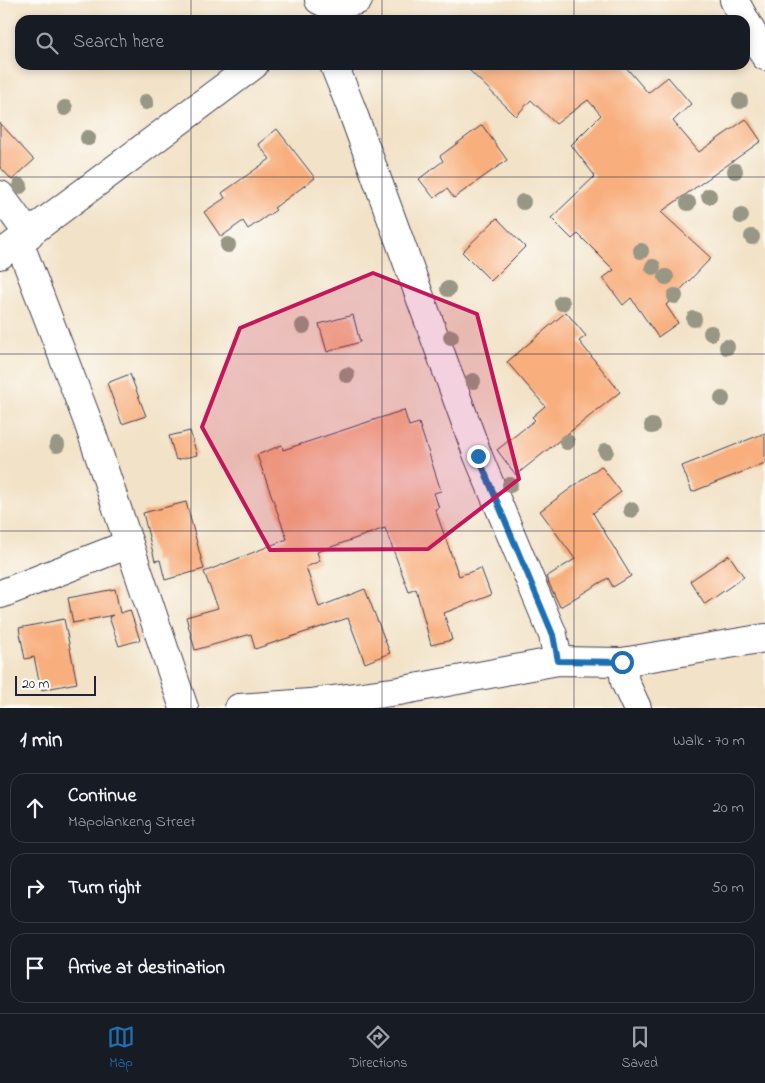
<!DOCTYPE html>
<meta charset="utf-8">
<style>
:root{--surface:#171b24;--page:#242831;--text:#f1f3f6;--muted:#9ea1a6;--line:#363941;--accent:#1f6fb2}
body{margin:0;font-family:"Indie Flower",sans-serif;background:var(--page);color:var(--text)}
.scale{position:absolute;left:15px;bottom:12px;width:81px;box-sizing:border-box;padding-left:5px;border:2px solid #22223b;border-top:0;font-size:14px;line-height:18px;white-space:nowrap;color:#22223b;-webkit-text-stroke:4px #fdfcf7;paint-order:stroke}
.stop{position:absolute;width:15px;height:15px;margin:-11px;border:4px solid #1f6fb2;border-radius:50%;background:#fff}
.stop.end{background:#1f6fb2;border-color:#fff;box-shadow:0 1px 5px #0008}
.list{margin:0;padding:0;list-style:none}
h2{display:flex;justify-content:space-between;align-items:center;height:65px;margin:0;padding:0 20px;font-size:21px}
h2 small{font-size:16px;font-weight:400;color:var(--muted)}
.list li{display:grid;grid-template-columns:32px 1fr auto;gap:15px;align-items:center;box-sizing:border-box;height:70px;margin:0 10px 10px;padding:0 10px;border:1px solid var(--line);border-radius:15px}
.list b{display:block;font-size:19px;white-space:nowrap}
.list p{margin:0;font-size:16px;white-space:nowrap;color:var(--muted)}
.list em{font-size:16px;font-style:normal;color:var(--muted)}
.icon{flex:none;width:28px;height:28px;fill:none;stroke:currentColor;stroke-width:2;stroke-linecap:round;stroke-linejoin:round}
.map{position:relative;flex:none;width:765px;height:708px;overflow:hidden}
.search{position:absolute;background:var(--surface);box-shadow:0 2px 8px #0003;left:15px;right:15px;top:15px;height:55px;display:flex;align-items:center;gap:12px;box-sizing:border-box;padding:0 18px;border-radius:15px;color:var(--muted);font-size:19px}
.sheet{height:305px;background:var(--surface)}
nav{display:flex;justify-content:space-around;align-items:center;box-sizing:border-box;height:70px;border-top:1px solid var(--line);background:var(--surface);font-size:14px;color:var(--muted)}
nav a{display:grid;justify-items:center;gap:2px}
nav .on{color:var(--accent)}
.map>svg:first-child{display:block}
.building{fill:#f8ae7d}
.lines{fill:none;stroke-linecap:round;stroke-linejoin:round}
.minor-casing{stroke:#413f50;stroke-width:30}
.minor{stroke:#fff;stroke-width:28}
.tree{fill:#989684}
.route{stroke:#1f6fb2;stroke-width:6}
.marked{fill:#c2185b;fill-opacity:0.2;stroke:#c2185b;stroke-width:4;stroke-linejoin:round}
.grid{fill:none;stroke:#22223b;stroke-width:1;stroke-opacity:0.55}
</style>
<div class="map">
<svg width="765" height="708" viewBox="0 0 765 708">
<rect width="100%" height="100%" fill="#fdfcf7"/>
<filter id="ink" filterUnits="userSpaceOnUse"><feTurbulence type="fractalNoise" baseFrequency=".02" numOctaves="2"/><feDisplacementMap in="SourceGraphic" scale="10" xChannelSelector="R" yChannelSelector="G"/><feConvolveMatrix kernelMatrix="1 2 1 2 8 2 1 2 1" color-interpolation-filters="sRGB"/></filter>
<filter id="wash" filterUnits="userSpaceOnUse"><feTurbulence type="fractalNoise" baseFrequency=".0096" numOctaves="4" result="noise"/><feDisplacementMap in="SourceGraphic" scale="20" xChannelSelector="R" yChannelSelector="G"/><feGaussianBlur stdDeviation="1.12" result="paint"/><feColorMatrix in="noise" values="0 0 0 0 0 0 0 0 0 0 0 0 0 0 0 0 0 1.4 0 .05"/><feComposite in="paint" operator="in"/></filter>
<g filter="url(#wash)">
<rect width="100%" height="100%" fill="#f2e2c7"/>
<g id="blocks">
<g class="building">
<polygon points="464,65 624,65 648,93 668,77 691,104 673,121 699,152 746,119 761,141 661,212 711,258 666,305 678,323 658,337 631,298 623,305 603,278 614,270 578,234 572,239 551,218 595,176 571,145 601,115 588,100 556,124 531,100 516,116"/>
<polygon points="0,123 34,160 12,180 0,167"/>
<polygon points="482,125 507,160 454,198 447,189 434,198 419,179 443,161 440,156"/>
<polygon points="277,129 315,178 274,208 276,210 248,229 243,221 221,237 204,212 225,198 222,193 270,159 258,144"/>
<polygon points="497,218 525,247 491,281 462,252"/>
<polygon points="566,312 586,336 579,341 620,392 516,475 497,450 535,420 532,417 545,406 507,362"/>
<polygon points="353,315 360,342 327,352 319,324"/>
<polygon points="130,374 146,416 122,424 107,383"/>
<polygon points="404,410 409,426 419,423 441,491 434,493 439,508 435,509 459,576 481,568 491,595 444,613 452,640 431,645 416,589 409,592 385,528 317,552 320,561 306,567 319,607 365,589 390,653 365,663 348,618 255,649 251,634 195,650 186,617 218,608 204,572 287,539 257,455 282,445 283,450"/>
<polygon points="190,431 197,455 176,460 169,436"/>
<polygon points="765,433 765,463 692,492 682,466"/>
<polygon points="601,466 621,492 593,513 631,576 613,587 608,578 560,607 546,577 575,559 540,511"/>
<polygon points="186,502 204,569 165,580 160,560 155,561 143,513"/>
<polygon points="729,555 744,577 705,604 690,581"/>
<polygon points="115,589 120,613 130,610 140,640 119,646 109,617 113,615 73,623 68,598"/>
<polygon points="64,619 77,683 41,690 34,657 25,659 19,628"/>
</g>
</g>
</g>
<g filter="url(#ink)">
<use href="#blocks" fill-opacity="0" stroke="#413f50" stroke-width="1"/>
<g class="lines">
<defs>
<g id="minor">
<polyline points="319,0 331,6 358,0"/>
<polyline points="734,0 765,56"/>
<polyline points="334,65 350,105 478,456 553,635 558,661"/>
<polyline points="0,195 29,235"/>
<polyline points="19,242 88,422 184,708"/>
<polyline points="0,255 254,65"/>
<polyline points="1,594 129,544"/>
<polyline points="622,662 625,682 637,708"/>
<polyline points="239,708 310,703 399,691 558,661 622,662 765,638"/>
</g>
</defs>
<use href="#minor" class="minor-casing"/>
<use href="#minor" class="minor"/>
</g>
<g class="tree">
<circle cx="740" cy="101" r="8"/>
<circle cx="146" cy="102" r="8"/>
<circle cx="65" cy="108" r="8"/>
<circle cx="88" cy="138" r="8"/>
<circle cx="735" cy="171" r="8"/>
<circle cx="20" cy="186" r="8"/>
<circle cx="709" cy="196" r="8"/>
<circle cx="523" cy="202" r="8"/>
<circle cx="688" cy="203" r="8"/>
<circle cx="741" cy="216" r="8"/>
<circle cx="752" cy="237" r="8"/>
<circle cx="228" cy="245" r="8"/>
<circle cx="641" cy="251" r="8"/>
<circle cx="653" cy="267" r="8"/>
<circle cx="666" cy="277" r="8"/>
<circle cx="448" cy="289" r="8"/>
<circle cx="675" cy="296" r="8"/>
<circle cx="562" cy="303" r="8"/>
<circle cx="694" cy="319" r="8"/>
<circle cx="303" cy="326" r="8"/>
<circle cx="711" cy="333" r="8"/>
<circle cx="451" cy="337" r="8"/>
<circle cx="727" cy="347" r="8"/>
<circle cx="347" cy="375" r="8"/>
<circle cx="473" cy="381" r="8"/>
<circle cx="722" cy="399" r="8"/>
<circle cx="652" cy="426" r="8"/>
<circle cx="567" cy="442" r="8"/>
<circle cx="57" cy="445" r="8"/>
<circle cx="606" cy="451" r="8"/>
<circle cx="510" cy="485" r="8"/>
<circle cx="631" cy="510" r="8"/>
</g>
</g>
<g class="lines" filter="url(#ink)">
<polyline class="route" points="478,456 553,635 558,661 622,662"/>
</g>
<path class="marked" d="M 373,273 L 477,314 L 519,479 L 428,549 L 270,550 L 202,427 L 240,328 Z"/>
<path class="grid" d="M 191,0 L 191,20M 382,0 L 382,20M 574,0 L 574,20M 191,65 L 191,708M 382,65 L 382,708M 574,65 L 574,708M 0,177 L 765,177M 0,354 L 765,354M 0,531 L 765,531"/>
</svg>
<div class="scale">20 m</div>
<div class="stop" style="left:622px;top:662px"></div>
<div class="stop end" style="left:478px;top:456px"></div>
<div class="search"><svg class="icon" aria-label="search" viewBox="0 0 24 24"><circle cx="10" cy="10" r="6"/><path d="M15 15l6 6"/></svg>Search here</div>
</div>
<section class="sheet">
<h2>1 min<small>Walk · 70 m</small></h2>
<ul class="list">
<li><svg class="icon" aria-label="ahead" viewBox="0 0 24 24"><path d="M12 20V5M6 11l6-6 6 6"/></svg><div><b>Continue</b><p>Mapolankeng Street</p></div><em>20 m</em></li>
<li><svg class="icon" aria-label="right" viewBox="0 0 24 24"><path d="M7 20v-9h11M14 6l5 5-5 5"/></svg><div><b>Turn right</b></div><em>50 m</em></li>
<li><svg class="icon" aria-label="arrive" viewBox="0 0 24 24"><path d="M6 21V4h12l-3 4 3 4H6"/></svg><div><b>Arrive at destination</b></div></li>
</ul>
</section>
<nav>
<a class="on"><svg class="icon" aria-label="map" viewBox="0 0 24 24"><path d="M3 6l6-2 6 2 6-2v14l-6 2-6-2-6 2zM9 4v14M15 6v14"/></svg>Map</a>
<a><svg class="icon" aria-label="directions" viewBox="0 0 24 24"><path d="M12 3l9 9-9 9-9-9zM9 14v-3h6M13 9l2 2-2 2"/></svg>Directions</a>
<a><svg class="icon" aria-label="saved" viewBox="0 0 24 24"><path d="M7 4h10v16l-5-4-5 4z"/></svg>Saved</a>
</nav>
